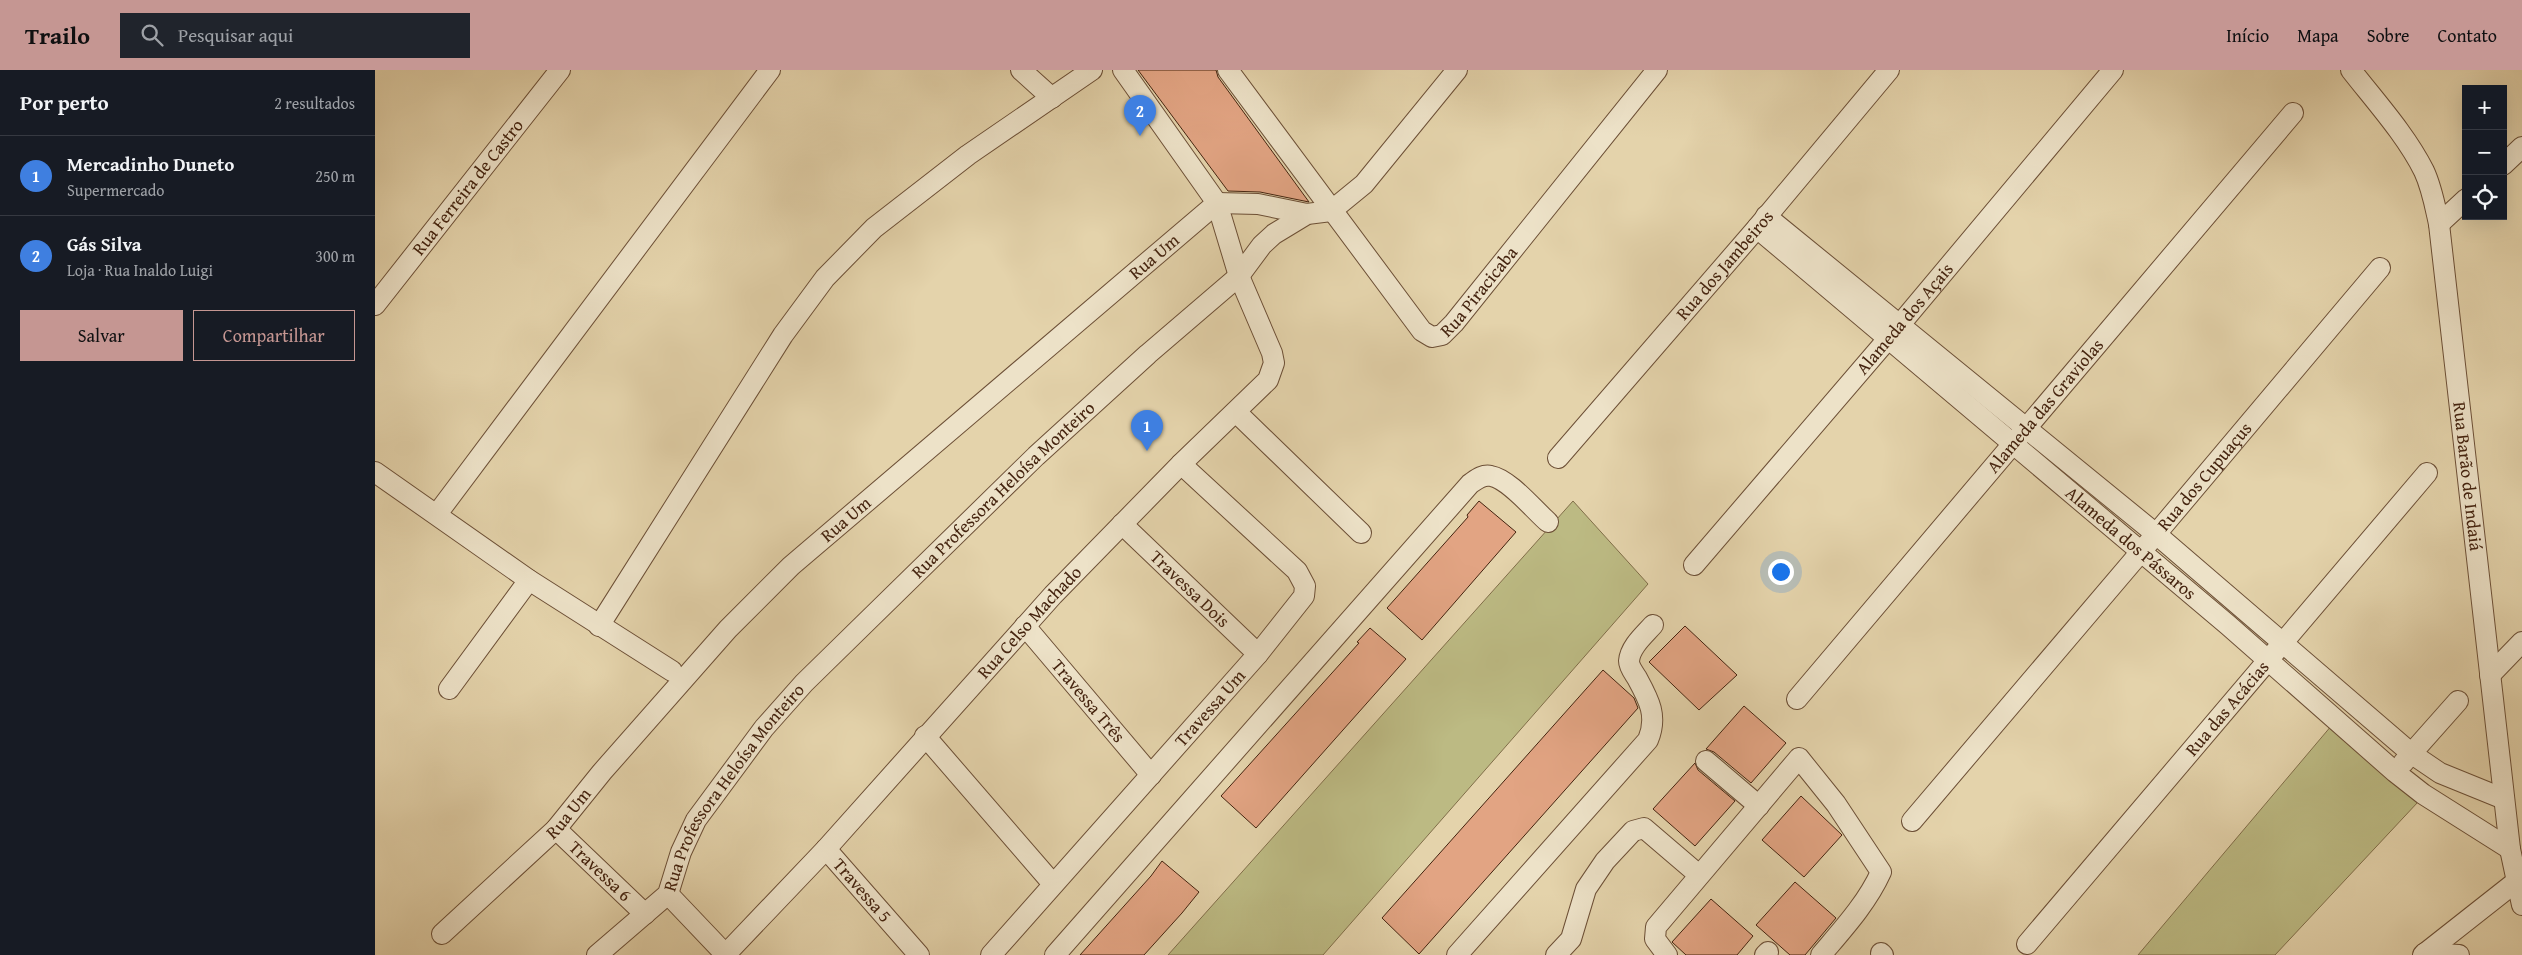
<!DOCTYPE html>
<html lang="pt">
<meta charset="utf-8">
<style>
:root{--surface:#171b24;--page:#20242c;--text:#f1f3f6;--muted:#9ea1a6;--line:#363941;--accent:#c59692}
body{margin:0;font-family:"Gentium Book Plus",serif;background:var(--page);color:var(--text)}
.controls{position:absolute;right:15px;top:15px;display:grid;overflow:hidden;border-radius:0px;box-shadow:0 5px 20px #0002}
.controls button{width:45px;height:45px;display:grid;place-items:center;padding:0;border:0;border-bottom:1px solid var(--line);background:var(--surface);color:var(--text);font:25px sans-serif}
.you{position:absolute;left:1405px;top:501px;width:18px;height:18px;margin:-12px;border:4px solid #fff;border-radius:50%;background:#1a73e8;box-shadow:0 0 0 8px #1a73e833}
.badge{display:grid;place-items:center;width:32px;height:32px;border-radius:50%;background:var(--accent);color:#fff;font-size:16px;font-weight:700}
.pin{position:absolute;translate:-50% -41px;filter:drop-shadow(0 1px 2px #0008)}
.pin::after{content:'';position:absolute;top:26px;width:18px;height:15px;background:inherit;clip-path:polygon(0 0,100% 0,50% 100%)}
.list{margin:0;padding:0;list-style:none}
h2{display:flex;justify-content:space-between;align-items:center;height:65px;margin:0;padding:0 20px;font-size:21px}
h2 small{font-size:16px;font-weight:400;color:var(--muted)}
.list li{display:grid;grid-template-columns:32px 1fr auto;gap:15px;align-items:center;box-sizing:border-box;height:80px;padding:0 20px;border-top:1px solid var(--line)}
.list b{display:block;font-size:19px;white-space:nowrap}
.list p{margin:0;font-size:16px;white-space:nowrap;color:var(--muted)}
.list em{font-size:16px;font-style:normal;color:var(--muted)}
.actions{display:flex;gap:10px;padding:15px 20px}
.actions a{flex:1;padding:11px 0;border:1px solid var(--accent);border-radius:0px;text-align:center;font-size:18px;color:var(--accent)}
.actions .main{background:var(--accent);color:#111}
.icon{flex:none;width:28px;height:28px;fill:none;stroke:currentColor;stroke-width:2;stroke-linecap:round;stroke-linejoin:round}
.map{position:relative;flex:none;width:2147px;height:885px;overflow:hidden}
header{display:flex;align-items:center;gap:30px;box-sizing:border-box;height:70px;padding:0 25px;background:var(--accent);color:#111}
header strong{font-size:24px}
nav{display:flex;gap:28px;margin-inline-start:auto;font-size:18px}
.search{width:350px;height:45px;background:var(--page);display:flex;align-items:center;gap:12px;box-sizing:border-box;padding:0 18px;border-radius:0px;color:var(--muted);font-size:19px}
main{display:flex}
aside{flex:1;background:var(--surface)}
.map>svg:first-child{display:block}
.green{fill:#bcba83;stroke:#806e49}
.building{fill:#e2a483;stroke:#44230f}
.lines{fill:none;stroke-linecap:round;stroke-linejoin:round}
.minor-casing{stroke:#6c4f36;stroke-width:22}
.minor{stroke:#ede2c8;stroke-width:20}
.labels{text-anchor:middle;stroke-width:4;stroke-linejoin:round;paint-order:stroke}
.street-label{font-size:18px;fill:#44230f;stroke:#ede2c8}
</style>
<header>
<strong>Trailo</strong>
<div class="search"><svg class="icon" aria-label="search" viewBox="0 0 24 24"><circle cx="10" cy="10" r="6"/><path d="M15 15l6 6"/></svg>Pesquisar aqui</div>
<nav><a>Início</a><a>Mapa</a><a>Sobre</a><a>Contato</a></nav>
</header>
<main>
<aside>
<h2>Por perto<small>2 resultados</small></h2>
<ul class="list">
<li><span class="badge" style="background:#3f7fe0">1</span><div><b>Mercadinho Duneto</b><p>Supermercado</p></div><em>250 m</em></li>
<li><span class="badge" style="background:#3f7fe0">2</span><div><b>Gás Silva</b><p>Loja · Rua Inaldo Luigi</p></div><em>300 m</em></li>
</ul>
<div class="actions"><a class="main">Salvar</a><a>Compartilhar</a></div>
</aside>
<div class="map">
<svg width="2147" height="885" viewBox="0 0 2147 885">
<rect width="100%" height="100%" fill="#e4d3ab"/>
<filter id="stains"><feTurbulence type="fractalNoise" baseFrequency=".004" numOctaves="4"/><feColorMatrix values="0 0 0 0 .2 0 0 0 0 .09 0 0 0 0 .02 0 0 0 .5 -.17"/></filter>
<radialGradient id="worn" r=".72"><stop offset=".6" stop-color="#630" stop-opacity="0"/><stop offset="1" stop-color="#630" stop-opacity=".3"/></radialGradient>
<g class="green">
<polygon points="1198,431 1273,514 948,885 793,885"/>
<polygon points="1957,655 2043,732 1900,885 1763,885"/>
</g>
<g class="building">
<polygon points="763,0 841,0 843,7 934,132 885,122 853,121"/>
<polygon points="1104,431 1141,462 1047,570 1012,538 1093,447 1092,445"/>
<polygon points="1310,556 1362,605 1324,640 1274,592"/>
<polygon points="995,558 1031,589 881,758 846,726 984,573 982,572"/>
<polygon points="1228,600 1259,628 1263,638 1044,884 1007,848"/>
<polygon points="1369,636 1411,673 1376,713 1339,682 1331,679"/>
<polygon points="1320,693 1323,700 1360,731 1320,776 1278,739"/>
<polygon points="1426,726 1467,765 1429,807 1387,770"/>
<polygon points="787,791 824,822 807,843 769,885 705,885 776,806"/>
<polygon points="1420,812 1461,848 1430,885 1415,885 1381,855"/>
<polygon points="1336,829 1378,866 1362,885 1311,885 1297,872"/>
</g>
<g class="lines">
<defs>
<g id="minor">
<polyline points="646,0 677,28"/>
<path id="s1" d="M 853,0 L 1047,261 L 1057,267 L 1067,265 L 1079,253 L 1282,0"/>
<path id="s2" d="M 1976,0 C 2001,32 2031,65 2049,101 C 2057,118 2060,136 2064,154 L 2135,779 L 2147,835"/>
<polyline points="2128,95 2147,77"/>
<polyline points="1391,146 1781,464 2037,684 2065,703 2129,729"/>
<polyline points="2064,154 2091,129"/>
<path id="s3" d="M 1382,158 L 1853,555 L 2020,702 L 2048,724 L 2135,779"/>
<path id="s4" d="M 0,235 L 185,0"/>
<polyline points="861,342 986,463"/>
<path id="s5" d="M 1183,388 L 1382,158 L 1514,0"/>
<polyline points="0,402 154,510 297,601"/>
<polyline points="62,444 395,0"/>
<path id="s6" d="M 747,454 L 883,584"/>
<path id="s7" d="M 1319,495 L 1512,270 L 1738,0"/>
<polyline points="224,556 408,265 450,208 499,158 593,85 717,0"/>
<path id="s8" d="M 650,556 L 776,705"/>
<polyline points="2115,605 2147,572"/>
<polyline points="74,619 154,510"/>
<path id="s9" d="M 1422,629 L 1918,43"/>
<polyline points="550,666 678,814"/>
<polyline points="1331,691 1384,736"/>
<polyline points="2028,693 2083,631"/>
<path id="s10" d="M 1537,751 L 1781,464 L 2005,198"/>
<path id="s11" d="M 181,759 L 270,844"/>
<path id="s12" d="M 451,779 L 544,885"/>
<polyline points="293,824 351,885"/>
<path id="s13" d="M 67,864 L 181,759 L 227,702 L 353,559 L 416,496 L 842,133 L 883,134 L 932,144"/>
<path id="s14" d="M 1652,874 L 2052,403"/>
<polyline points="1506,883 1508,885"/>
<polyline points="2050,883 2084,885"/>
<path id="s15" d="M 222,885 L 293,824 L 306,782 L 321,750 L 389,658 L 429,613 L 661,386 L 773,284 L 864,206 L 887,175 L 899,164 L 932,144 L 956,141 L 989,114 L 1082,0"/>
<path id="s16" d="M 350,885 L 451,779 L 678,525 L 806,394 L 893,310 L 899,293 L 897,283 L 864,206 L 842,133 L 748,0"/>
<path id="s17" d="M 616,885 L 883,584 L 929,526 L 930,516 L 922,501 L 806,394"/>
<path d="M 680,885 L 1095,414 C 1101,410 1107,404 1116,406 C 1134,409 1159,440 1173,452"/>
<path d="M 1082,885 L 1273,670 C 1283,646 1274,630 1262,608 C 1259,603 1254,597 1254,591 C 1255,577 1269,565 1278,555"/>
<polyline points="1181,885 1196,869 1211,819 1230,791 1258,761 1269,758 1324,805"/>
<path d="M 1292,885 L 1280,869 L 1281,857 L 1424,688 L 1461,734 L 1506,802 C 1492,833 1468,859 1446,885"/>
<polyline points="1390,885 1393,882"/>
<polyline points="2048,885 2147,807"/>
</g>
</defs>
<use href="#minor" class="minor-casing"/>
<use href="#minor" class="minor"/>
</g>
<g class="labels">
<g class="street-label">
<text dy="6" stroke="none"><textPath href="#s4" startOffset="150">Rua Ferreira de Castro</textPath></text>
<text dy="6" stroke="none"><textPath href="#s13" startOffset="985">Rua Um</textPath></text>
<text dy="6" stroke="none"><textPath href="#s5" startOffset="255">Rua dos Jambeiros</textPath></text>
<text dy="6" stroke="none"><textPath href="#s1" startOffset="404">Rua Piracicaba</textPath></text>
<text dy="6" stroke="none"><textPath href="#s7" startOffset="324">Alameda dos Açais</textPath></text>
<text dy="6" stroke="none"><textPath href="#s9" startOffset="384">Alameda das Graviolas</textPath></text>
<text dy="6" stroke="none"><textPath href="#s10" startOffset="452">Rua dos Cupuaçus</textPath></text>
<text dy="6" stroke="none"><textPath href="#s2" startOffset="434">Rua Barão de Indaiá</textPath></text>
<text dy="6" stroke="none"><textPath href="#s15" startOffset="625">Rua Professora Heloísa Monteiro</textPath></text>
<text dy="6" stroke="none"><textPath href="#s13" startOffset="580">Rua Um</textPath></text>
<text dy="6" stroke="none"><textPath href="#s3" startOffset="489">Alameda dos Pássaros</textPath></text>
<text dy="6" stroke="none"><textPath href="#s6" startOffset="94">Travessa Dois</textPath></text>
<text dy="6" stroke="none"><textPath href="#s16" startOffset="451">Rua Celso Machado</textPath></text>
<text dy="6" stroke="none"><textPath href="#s8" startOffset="98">Travessa Três</textPath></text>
<text dy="6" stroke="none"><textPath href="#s17" startOffset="330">Travessa Um</textPath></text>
<text dy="6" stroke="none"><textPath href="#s14" startOffset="309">Rua das Acácias</textPath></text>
<text dy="6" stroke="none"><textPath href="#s15" startOffset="220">Rua Professora Heloísa Monteiro</textPath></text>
<text dy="6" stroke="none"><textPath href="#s13" startOffset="175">Rua Um</textPath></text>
<text dy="6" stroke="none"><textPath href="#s11" startOffset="61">Travessa 6</textPath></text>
<text dy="6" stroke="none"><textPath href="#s12" startOffset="55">Travessa 5</textPath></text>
</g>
</g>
<rect width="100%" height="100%" filter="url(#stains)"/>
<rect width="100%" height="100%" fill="url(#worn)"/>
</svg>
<div class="controls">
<button>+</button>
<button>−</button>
<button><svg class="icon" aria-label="locate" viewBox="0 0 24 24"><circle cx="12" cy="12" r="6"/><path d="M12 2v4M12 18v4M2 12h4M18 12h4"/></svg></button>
</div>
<div class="you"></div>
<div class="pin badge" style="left:772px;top:381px;background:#3f7fe0">1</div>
<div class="pin badge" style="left:765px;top:66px;background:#3f7fe0">2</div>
</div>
</main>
